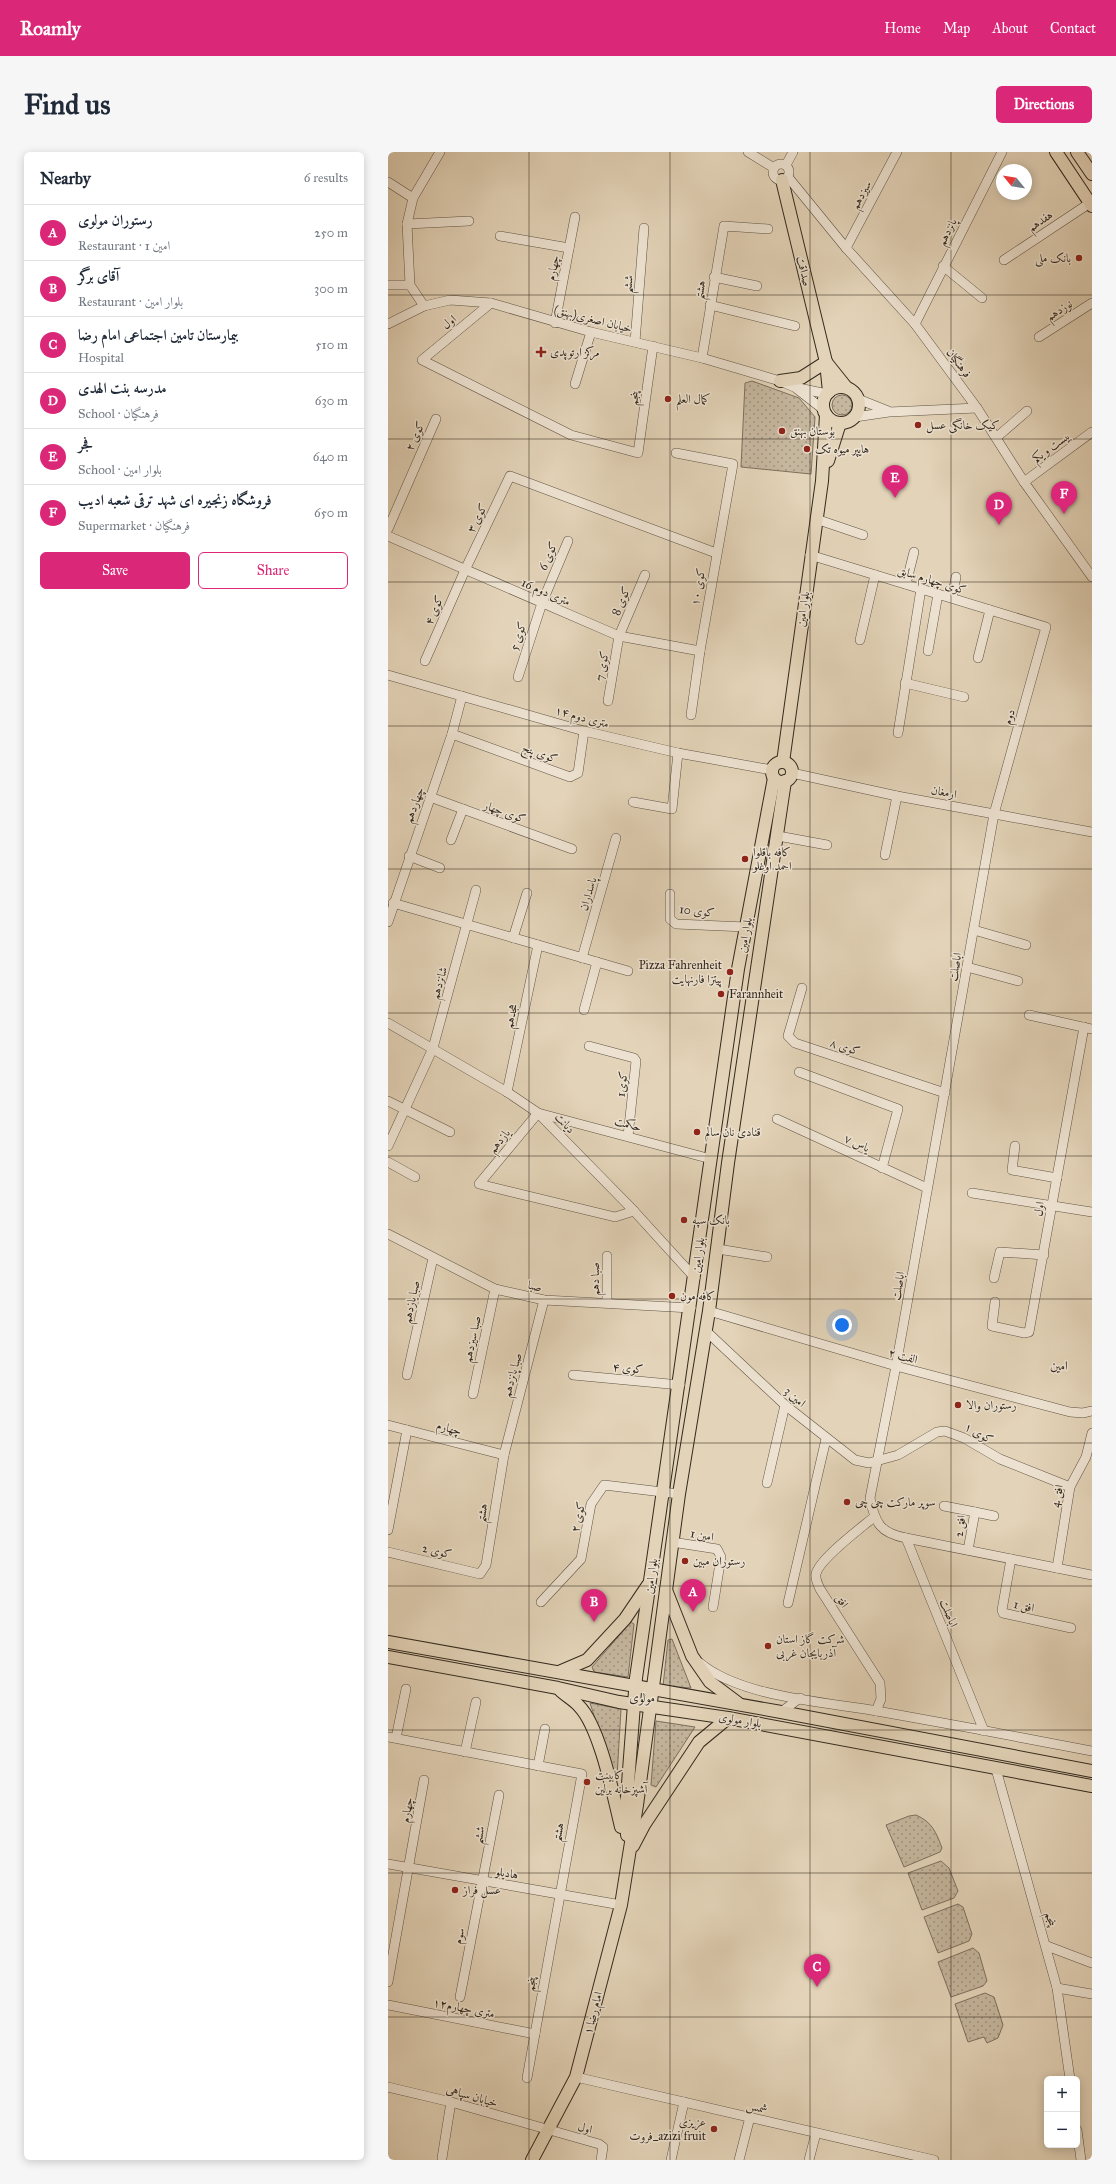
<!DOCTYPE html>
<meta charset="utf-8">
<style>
:root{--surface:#fff;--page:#f6f6f7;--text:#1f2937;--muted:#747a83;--line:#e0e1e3;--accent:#db2777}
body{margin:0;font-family:"IM FELL Great Primer",Amiri,serif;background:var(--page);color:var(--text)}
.controls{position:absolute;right:12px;bottom:12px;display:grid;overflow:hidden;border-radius:6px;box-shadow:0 2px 10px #0003}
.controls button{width:36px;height:36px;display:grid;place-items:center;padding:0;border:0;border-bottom:1px solid var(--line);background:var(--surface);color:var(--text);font:20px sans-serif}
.compass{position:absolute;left:608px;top:12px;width:36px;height:36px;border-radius:50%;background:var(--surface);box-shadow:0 2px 10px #0003;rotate:300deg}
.you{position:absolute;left:454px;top:1173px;width:14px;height:14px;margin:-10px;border:3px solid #fff;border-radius:50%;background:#1a73e8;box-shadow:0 0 0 6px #1a73e833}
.badge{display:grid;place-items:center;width:26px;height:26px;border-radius:50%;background:var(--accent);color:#fff;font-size:13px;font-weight:700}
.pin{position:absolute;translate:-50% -33px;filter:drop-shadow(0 1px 2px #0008)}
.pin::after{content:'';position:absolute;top:21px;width:14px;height:12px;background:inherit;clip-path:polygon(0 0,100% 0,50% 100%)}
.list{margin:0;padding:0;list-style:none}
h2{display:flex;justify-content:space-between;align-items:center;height:52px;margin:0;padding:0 16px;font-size:17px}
h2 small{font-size:13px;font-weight:400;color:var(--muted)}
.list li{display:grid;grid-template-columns:26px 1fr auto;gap:12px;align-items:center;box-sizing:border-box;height:56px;padding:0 16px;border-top:1px solid var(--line)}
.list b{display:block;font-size:15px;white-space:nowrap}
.list p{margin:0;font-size:13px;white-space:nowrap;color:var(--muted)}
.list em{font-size:13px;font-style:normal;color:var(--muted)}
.actions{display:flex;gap:8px;padding:12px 16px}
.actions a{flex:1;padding:9px 0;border:1px solid var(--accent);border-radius:6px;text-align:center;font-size:14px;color:var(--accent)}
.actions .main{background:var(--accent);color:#fff}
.map{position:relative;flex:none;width:704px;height:2008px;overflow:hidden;border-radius:6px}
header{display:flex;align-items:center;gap:24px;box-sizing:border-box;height:56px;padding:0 20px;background:var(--accent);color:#fff}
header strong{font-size:19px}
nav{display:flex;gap:22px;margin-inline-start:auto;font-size:14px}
.intro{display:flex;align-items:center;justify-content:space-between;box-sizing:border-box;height:96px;padding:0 24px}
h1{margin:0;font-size:28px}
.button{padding:10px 18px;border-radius:6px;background:var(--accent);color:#fff;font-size:14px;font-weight:700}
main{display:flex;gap:24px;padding:0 24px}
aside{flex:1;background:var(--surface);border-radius:6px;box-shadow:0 2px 10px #0003}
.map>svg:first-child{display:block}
.green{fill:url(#green-dots);stroke:#7c705e}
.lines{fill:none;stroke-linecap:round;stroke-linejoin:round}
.minor-casing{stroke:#5f5444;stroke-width:10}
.major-casing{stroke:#332a1e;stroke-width:14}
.minor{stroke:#ede2d1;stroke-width:9}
.major{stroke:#e3d3b8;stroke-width:12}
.grid{fill:none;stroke:#332a1e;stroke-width:1;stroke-opacity:0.55}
.poi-dot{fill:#8f2418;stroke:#ede2d1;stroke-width:1.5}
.labels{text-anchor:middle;stroke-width:3;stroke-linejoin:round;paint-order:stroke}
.street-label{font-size:12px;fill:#332a1e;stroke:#ede2d1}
.poi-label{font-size:12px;fill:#332a1e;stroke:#ede2d1;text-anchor:start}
.neighbourhood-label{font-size:13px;fill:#332a1e;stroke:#ede2d1}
</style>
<header>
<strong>Roamly</strong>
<nav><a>Home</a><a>Map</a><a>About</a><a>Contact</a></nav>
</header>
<div class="intro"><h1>Find us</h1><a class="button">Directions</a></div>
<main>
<aside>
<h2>Nearby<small>6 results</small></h2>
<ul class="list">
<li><span class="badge">A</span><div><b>رستوران مولوی</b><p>Restaurant · امین 1</p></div><em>250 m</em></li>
<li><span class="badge">B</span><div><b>آقاى برگر</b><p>Restaurant · بلوار امین</p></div><em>300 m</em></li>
<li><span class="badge">C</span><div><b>بیمارستان تامین اجتماعی امام رضا</b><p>Hospital</p></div><em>510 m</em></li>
<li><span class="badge">D</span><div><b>مدرسه بنت الهدی</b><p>School · فرهنگیان</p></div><em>630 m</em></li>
<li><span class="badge">E</span><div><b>فجر</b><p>School · بلوار امین</p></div><em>640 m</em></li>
<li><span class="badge">F</span><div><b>فروشگاه زنجیره ای شهد ترقی شعبه ادیب</b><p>Supermarket · فرهنگیان</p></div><em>650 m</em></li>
</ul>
<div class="actions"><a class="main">Save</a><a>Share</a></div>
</aside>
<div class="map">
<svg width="704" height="2008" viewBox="0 0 704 2008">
<defs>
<pattern id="green-dots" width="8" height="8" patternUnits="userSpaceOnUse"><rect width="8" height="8" fill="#c5b69e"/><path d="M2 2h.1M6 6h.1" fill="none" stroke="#a19480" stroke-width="1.8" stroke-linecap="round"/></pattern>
</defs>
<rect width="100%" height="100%" fill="#e3d3b8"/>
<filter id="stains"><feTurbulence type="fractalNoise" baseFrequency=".005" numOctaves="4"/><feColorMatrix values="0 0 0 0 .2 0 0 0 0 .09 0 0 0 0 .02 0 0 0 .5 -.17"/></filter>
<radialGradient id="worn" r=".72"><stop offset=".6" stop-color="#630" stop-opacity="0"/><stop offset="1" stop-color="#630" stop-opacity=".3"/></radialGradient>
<g class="green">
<polygon points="364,229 411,246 427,265 423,322 353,315 357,231"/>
<circle cx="454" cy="253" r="10"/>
<polygon points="243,1470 246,1472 240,1525 206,1520 204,1515"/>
<polygon points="284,1487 303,1536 275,1534 280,1488"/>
<polygon points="202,1551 233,1557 229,1625 226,1625"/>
<polygon points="268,1569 307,1575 268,1635 263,1633"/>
<path d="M 528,1663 C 544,1670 548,1680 554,1696 L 552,1700 L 516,1715 L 498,1673 L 521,1664 Z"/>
<polygon points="553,1709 561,1716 570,1739 566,1746 534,1758 520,1721"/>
<polygon points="570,1752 575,1755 584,1782 581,1789 550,1801 536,1765"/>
<polygon points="585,1796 591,1801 599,1829 595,1834 563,1845 550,1810"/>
<polygon points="597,1841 606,1845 615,1873 610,1886 599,1891 596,1885 580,1890 567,1852"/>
</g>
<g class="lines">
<defs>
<g id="minor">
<polyline points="360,0 386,16"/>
<circle cx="393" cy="20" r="8"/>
<polyline points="398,13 405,0"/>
<polyline points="400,25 458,96 527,172 589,256 636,330 704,425"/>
<polyline points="0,30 25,46"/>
<polyline points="19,72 81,69"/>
<polyline points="112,84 181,96"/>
<polyline points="458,96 509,0"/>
<polyline points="616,108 702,51"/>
<polyline points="555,114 594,146"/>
<polyline points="326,125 369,134"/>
<polyline points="0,133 22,133"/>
<polyline points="103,151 34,208 183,283 250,301 265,194"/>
<polyline points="322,153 407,174"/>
<polyline points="36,154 22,133 19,72 25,46 52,0"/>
<polyline points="167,171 187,65"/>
<polyline points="0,172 36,154 62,148 103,151 203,180 314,206 392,229 406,235 439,242"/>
<polyline points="527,172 614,0"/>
<polyline points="651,185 704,151"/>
<polyline points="247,190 256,76"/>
<polyline points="314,206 336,74 380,77"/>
<polyline points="187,232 203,180"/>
<polyline points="409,237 436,258"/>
<polyline points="470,247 500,259"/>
<polyline points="467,265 501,260 589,256"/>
<polyline points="609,285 639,259"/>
<polyline points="288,301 345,312 312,499 303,563"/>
<polyline points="636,330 704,280"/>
<polyline points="428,367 475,383"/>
<polyline points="0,377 48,267"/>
<polyline points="0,384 231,484 312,499"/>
<path d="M 422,403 L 658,475 L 606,662 L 508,1214 L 482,1346 C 487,1371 492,1381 518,1386 L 596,1579"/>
<polyline points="518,432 526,400"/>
<polyline points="564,446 568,425"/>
<polyline points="472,488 487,423"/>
<polyline points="540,499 550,442"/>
<polyline points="590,506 602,458"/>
<polyline points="37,509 77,418 122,324 328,401"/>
<polyline points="0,523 196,579 290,601 384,618"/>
<polyline points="130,525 154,451 180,389"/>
<polyline points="517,531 576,545"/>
<polyline points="220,549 231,484 257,423"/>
<polyline points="510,581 533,437"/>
<polyline points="64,582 182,625 190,621 196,579"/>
<polyline points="404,621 509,644 704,680"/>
<polyline points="42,645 184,697"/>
<polyline points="245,650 284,657 290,601"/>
<polyline points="390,684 439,693"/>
<polyline points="63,688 75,657"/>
<polyline points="497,703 509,644"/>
<polyline points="21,704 52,716"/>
<polyline points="282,742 282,767 288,772 358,775"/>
<polyline points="5,751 240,819"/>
<polyline points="0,770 64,582 74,544"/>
<polyline points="586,778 638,793"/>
<polyline points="125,786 139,741"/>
<polyline points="194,806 228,686"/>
<polyline points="579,815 630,829"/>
<polyline points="414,836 400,884 407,891 557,941"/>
<polyline points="196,858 209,810"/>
<polyline points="641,863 704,877"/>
<polyline points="0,871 119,940 150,961 246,1059 307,1126"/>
<polyline points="201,894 246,906 248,909 240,984"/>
<polyline points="411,920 510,957 494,1016"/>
<polyline points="119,940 150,793"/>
<polyline points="0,949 62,980"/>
<polyline points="389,967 539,1036"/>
<polyline points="0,994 45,896 88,738"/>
<polyline points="627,994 624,1018 669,1026"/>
<polyline points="0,1010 27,1025"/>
<polyline points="584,1041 704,1060"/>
<polyline points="246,1059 227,1065 91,1032 150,961 323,1007"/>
<polyline points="0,1082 107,1137 156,1148 303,1156"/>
<polyline points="330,1097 379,1105"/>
<polyline points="606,1126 612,1100 656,1103"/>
<polyline points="219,1150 219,1104"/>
<polyline points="607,1150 604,1174 636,1181 641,1180 696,875"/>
<polyline points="321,1159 508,1214 682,1260 695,1261 704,1259"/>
<polyline points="318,1179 397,1253 467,1308 481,1311 510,1303 549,1280 557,1279 576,1286 612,1307 682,1335"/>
<polyline points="19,1223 45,1106"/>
<polyline points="185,1223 292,1233"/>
<polyline points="85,1242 107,1137"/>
<polyline points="0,1273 116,1303"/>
<polyline points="379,1331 397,1253"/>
<polyline points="556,1354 587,1360 580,1398"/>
<polyline points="587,1360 606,1364"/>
<path d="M 486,1365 C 473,1376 431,1407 428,1422 C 427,1428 430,1432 432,1437 L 492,1531 L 493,1547 L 488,1559"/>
<polyline points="0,1378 19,1278"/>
<polyline points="518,1386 704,1423"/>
<polyline points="284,1390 329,1397 333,1405 325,1455"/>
<polyline points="0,1400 92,1422 98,1413 116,1303 156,1148"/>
<polyline points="623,1407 614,1458 615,1461 683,1476"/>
<polyline points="669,1416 682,1335 698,1305 704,1281"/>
<polyline points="153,1450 193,1407 203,1352 216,1333 291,1342"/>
<polyline points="400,1451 438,1287"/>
<path d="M 312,1511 C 353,1545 436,1550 489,1559 C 561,1572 632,1585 704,1599"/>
<polyline points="393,1560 412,1546"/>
<polyline points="0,1585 194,1622 139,1926"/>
<polyline points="8,1586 18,1537"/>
<polyline points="77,1600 88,1550"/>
<polyline points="150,1614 157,1577"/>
<polyline points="608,1617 669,1836 682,1927"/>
<polyline points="0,1712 233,1753"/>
<polyline points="659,1794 704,1811"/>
<polyline points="0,1830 36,1628"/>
<polyline points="669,1836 704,1842"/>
<polyline points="72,1845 111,1643"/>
<polyline points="0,1853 147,1882"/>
<polyline points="188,1925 546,2008"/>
<polyline points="0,1935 63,1950 211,1992 215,1995 213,2008"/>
<polyline points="689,1978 693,2008"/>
<polyline points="54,2006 63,1950"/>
<polyline points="283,2008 296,1950"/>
<polyline points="351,2008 362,1965"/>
<polyline points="421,2008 428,1981"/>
</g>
<g id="major">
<polyline points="668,0 704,54"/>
<polyline points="689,0 704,22"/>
<polyline points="394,28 438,210 441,240"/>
<polyline points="438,210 458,235"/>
<polyline points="392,229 413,226 438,210"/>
<circle cx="453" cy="253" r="18"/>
<polyline points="440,309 452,271"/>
<polyline points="395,610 434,329 438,263"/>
<circle cx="394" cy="620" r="10"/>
<polyline points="278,1438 304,1504 322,1530 350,1551"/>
<polyline points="0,1490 393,1560 704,1619"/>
<polyline points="0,1505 170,1536 231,1550 340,1566 704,1634"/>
<polyline points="171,1520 199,1508 237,1467 260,1433"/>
<path d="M 172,1538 C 178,1544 186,1548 191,1554 C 212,1575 226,1646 233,1675"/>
<polyline points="239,1683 238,1658 248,1526 350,817 386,626"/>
<polyline points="245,1694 256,1673 311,1590 340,1566"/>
<polyline points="144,2008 188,1925 233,1753 249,1653 291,1342 321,1159 340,1011 397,629"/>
</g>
</defs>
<use href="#minor" class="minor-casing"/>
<use href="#major" class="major-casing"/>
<use href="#minor" class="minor"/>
<use href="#major" class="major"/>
</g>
<path class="grid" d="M 141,0 L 141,2008M 282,0 L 282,2008M 422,0 L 422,2008M 563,0 L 563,2008M 0,143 L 704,143M 0,287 L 704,287M 0,430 L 704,430M 0,574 L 704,574M 0,717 L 704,717M 0,861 L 704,861M 0,1004 L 704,1004M 0,1147 L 704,1147M 0,1291 L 704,1291M 0,1434 L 704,1434M 0,1578 L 704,1578M 0,1721 L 704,1721M 0,1865 L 704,1865"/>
<g class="poi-dot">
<circle cx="691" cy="106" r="4"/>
<path d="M151 194h4v4h4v4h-4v4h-4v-4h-4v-4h4z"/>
<circle cx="280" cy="247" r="4"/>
<circle cx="530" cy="273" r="4"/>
<circle cx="394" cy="279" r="4"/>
<circle cx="419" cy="297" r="4"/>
<circle cx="357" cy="707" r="4"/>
<circle cx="342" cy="820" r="4"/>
<circle cx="333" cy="842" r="4"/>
<circle cx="309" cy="980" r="4"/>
<circle cx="296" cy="1068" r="4"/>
<circle cx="284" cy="1144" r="4"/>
<circle cx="570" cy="1253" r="4"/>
<circle cx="459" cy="1350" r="4"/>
<circle cx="297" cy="1409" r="4"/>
<circle cx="380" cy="1494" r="4"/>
<circle cx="199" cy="1630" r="4"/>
<circle cx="67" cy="1738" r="4"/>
<circle cx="326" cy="1977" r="4"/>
</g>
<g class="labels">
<g class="street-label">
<text transform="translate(473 43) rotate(-62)" y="4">سیزدهم</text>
<text transform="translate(652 69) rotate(-34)" y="4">هفدهم</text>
<text transform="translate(559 80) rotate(-63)" y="4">پانزدهم</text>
<text transform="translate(165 116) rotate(-79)" y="4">چهارم</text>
<text transform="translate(416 119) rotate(76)" y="4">صداقت</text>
<text transform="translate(240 132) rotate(-85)" y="4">ششم</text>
<text transform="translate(312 138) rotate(-82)" y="4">هشتم</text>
<text transform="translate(671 158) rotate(-33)" y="4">نوزدهم</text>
<text transform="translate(205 167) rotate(14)" y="4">خیابان اصغری(بهنق)</text>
<text transform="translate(61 170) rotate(-39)" y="4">اول</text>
<text transform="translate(571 211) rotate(53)" y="4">فرهنگیان</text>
<text transform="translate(246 246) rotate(-82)" y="4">پنجم</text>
<text transform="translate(27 284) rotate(-66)" y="4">کوی ۲</text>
<text transform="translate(663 295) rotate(-36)" y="4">بیست و یکم</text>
<text transform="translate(89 366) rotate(-64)" y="4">کوی ۳</text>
<text transform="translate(160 404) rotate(-67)" y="4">کوی 6</text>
<text transform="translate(544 428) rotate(17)" y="4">کوی چهارم سابق</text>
<text transform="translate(310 435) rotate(-80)" y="4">کوی ۱۰</text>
<text transform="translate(158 440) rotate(23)" y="4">16 متری دوم</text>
<text transform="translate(233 449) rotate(-67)" y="4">کوی 8</text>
<text transform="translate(415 457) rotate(-82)" y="4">بلوار امین</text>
<text transform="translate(46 458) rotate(-67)" y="4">کوی ۴</text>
<text transform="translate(130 484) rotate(-72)" y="4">کوی 5</text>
<text transform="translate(214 514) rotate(-80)" y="4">کوی 7</text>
<text transform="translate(194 565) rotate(15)" y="4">۱۴ متری دوم</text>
<text transform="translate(621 565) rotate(-75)" y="4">دوم</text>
<text transform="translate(152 601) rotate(20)" y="4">کوی پنج</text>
<text transform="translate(556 640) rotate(10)" y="4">ارمغان</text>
<text transform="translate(26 653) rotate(-70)" y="4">چهاردهم</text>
<text transform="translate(117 660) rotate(20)" y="4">کوی چهار</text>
<text transform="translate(200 742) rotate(-74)" y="4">پاسداران</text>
<text transform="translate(309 759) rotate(6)" y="4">کوی 10</text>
<text transform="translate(357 783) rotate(-80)" y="4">بلوار امین</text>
<text transform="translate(567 815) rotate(-80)" y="4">اباصلت</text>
<text transform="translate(51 831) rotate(-74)" y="4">شانزدهم</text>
<text transform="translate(123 864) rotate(-78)" y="4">هجدهم</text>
<text transform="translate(457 895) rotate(18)" y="4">کوی ۸</text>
<text transform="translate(234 932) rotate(-83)" y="4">کوی1</text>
<text transform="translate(177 971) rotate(46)" y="4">دیانت</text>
<text transform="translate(240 972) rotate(15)" y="4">حکمت</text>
<text transform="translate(111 989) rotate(-51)" y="4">یازدهم</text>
<text transform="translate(469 991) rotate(25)" y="4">یاس ۷</text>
<text transform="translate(651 1057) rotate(-80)" y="4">اول</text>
<text transform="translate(310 1103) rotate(-82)" y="4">بلوار امین</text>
<text transform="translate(207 1127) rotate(-90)" y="4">صبا دهم</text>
<text transform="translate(147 1134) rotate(12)" y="4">صبا</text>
<text transform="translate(510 1134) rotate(-80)" y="4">اباصلت</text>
<text transform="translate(23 1150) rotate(-78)" y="4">صبا یازدهم</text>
<text transform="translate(84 1187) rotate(-78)" y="4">صبا سیزدهم</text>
<text transform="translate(515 1204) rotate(15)" y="4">الفت ۲</text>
<text transform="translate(240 1216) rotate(5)" y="4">کوی ۴</text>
<text transform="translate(124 1223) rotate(-75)" y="4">صبا پانزدهم</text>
<text transform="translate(407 1245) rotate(41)" y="4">امین 3</text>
<text transform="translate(61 1276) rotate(15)" y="4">چهارم</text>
<text transform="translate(591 1281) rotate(29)" y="4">کوی ۱</text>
<text transform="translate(669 1344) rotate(-78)" y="4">افق 4</text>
<text transform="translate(94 1361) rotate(-81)" y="4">هشتم</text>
<text transform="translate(190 1365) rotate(-77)" y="4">کوی ۲</text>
<text transform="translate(572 1374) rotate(-82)" y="4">افق 2</text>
<text transform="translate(314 1383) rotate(10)" y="4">امین 1</text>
<text transform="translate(49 1399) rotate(13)" y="4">کوی 2</text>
<text transform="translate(263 1424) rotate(-82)" y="4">بلوار امین</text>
<text transform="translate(454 1449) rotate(57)" y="4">افق</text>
<text transform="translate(636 1454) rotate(12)" y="4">افق 1</text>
<text transform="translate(561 1461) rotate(68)" y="4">اباصلت</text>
<text transform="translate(352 1568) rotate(10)" y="4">بلوار مولوی</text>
<text transform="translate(19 1658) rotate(-81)" y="4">چهارم</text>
<text transform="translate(170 1680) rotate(-79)" y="4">هشتم</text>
<text transform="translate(91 1683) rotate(-79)" y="4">ششم</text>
<text transform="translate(119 1721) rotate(10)" y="4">هادیلو</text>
<text transform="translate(663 1767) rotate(74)" y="4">پنجم</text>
<text transform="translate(71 1784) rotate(-79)" y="4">سوم</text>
<text transform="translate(143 1832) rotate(-80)" y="4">پنجم</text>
<text transform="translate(76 1856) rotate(11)" y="4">۱۲متری چهارم</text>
<text transform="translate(205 1861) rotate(-75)" y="4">امام رضا ۱</text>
<text transform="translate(84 1944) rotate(16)" y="4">خیابان سپاهی</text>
<text transform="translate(369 1955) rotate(13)" y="4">شمس</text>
<text transform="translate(197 1976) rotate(15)" y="4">اول</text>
</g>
<g class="poi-label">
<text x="683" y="110" text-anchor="end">بانک ملی</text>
<text x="162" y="204">مرکز ارتوپدی</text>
<text x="288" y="251">کمال العلم</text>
<text x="538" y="277">کیک خانگی عسل</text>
<text x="402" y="283">بوستان بهنق</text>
<text x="427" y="301">هایپر میوه تک</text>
<text x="365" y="704">کافه باقلوا<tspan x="365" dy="14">احمد اوغلو</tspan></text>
<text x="334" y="817" text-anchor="end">Pizza Fahrenheit<tspan x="334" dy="14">پیتزا فارنهایت</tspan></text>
<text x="341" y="846">Farannheit</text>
<text x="317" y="984">قنادی نان سالم</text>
<text x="304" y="1072">بانک سپه</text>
<text x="292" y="1148">کافه مون</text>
<text x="578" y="1257">رستوران والا</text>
<text x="467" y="1354">سوپر مارکت چی چی</text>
<text x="305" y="1413">رستوران مبین</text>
<text x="388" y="1491">شرکت گاز استان<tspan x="388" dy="14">آذربایجان غربی</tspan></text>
<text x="207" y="1627">کابینت<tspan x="207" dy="14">آشپزخانه برلین</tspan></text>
<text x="75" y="1742">عسل فراز</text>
<text x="318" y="1974" text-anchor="end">عزیزی<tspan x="318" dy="14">فروت_azizi fruit</tspan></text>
</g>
<g class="neighbourhood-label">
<text x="671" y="1218">امین</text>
<text x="254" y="1550">مولوی</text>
</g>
</g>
<rect width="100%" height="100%" filter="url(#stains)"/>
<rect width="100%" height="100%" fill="url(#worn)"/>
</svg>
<div class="controls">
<button>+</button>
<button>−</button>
</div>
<svg class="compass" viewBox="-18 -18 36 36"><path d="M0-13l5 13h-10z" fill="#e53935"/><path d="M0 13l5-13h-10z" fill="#747a83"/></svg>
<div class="you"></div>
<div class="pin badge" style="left:305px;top:1460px">A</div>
<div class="pin badge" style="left:206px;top:1470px">B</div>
<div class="pin badge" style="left:429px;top:1835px">C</div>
<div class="pin badge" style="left:611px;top:373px">D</div>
<div class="pin badge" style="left:507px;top:346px">E</div>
<div class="pin badge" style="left:676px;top:362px">F</div>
</div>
</main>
